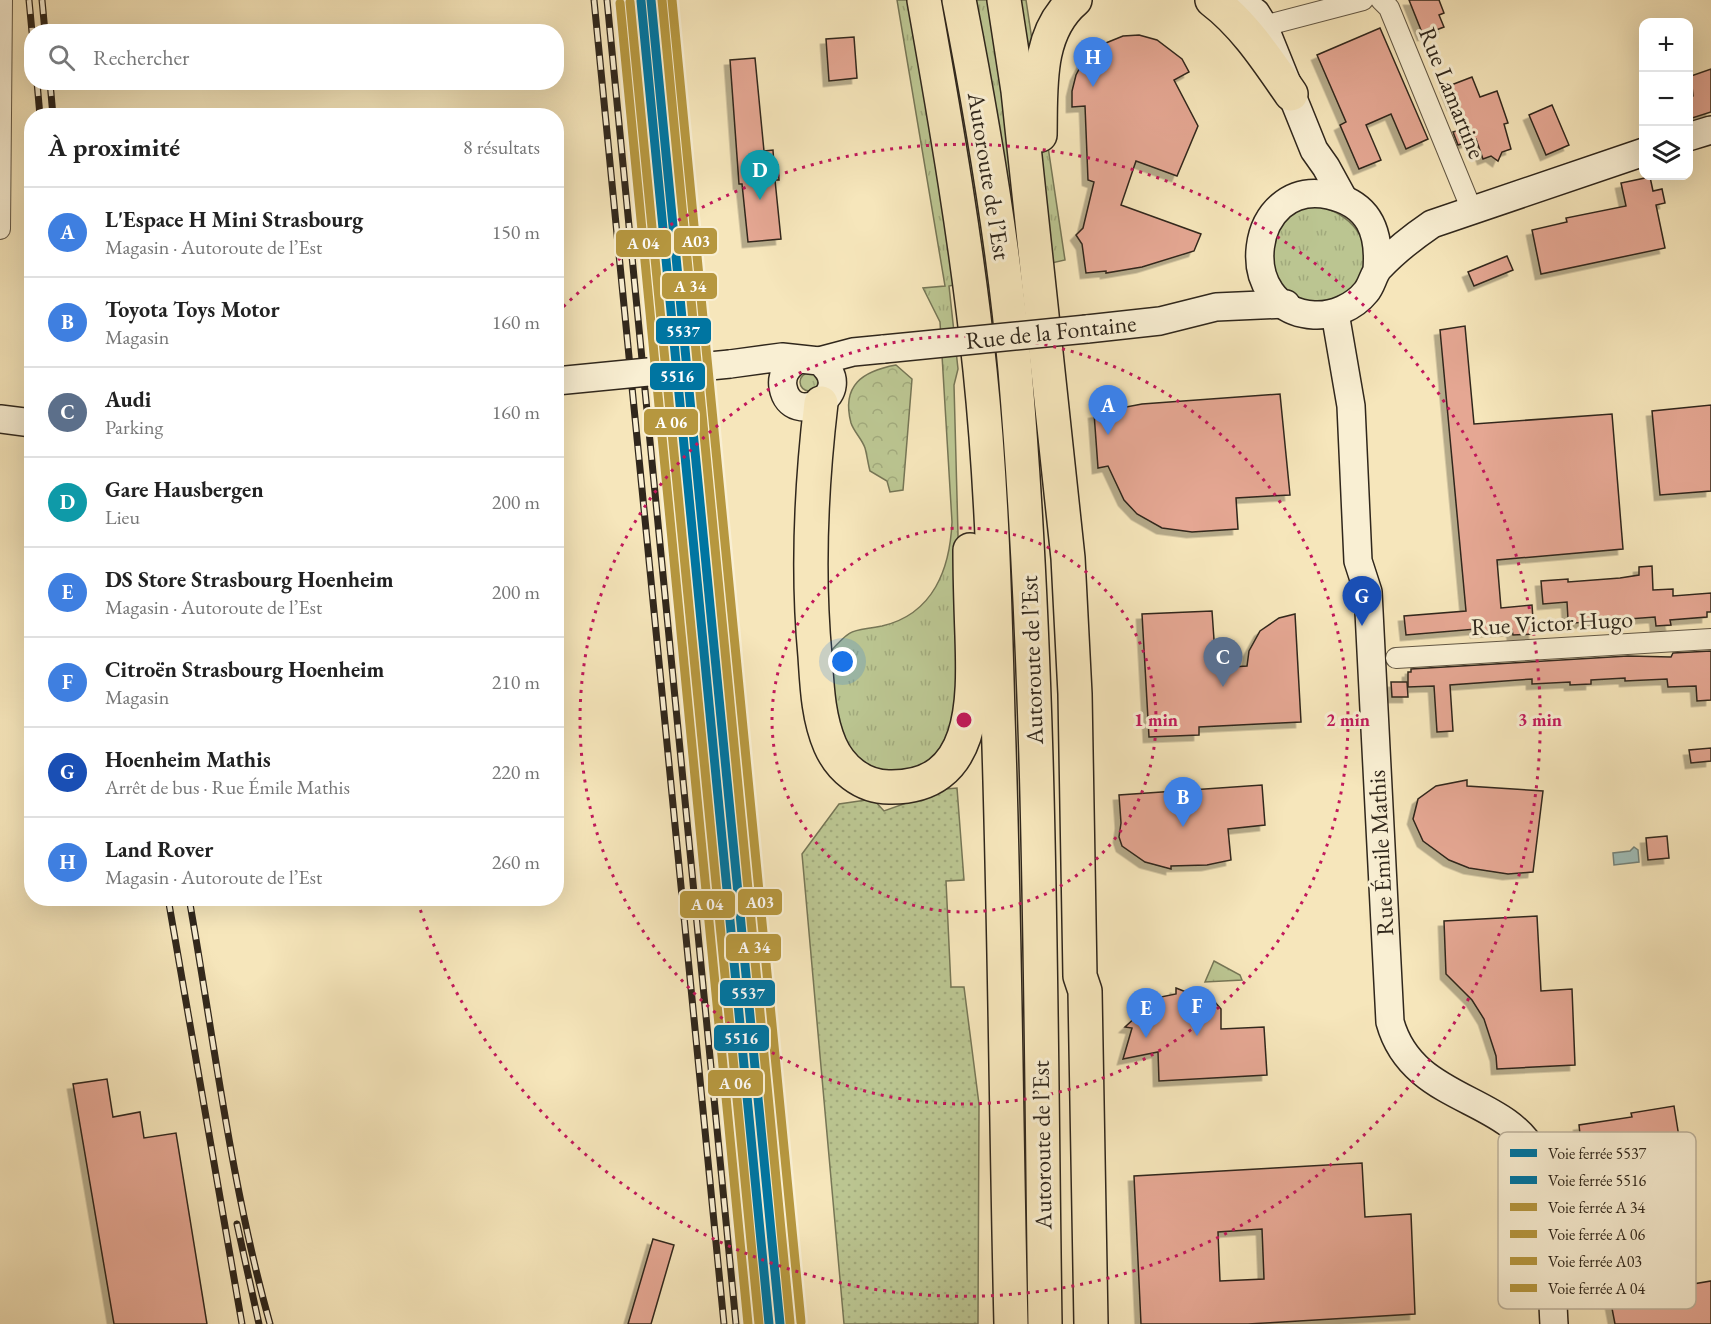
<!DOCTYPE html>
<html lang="fr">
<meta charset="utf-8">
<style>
:root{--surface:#fff;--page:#f2f2f2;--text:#222;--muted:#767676;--line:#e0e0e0;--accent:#1a73e8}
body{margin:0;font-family:"EB Garamond",serif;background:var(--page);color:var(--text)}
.controls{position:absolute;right:18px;top:18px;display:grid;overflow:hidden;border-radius:12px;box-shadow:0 6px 24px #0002}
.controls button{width:54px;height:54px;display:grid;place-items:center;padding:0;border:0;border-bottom:2px solid var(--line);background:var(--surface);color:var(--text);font:30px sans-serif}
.you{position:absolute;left:843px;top:662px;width:21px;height:21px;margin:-15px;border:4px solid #fff;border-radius:50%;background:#1a73e8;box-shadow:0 0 0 9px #1a73e833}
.badge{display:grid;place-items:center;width:39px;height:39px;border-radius:50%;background:var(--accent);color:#fff;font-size:20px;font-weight:700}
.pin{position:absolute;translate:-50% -50px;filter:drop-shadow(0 2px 3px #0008)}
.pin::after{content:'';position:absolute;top:32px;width:21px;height:18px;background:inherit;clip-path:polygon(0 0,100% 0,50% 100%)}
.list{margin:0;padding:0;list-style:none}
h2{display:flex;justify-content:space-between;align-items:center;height:78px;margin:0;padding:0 24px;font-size:26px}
h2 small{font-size:20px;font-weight:400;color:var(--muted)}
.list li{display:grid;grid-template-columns:39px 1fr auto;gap:18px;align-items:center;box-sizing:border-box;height:90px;padding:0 24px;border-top:2px solid var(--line)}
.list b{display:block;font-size:22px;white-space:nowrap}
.list p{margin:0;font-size:20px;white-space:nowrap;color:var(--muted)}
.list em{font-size:20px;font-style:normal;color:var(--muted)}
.icon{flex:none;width:33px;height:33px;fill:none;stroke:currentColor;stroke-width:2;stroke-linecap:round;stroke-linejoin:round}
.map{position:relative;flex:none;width:1711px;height:1324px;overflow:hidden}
.search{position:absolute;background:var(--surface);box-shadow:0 6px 24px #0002;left:24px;top:24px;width:540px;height:66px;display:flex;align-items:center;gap:15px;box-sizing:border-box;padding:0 21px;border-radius:24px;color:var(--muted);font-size:22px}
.panel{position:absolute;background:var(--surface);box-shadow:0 6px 24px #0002;left:24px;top:108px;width:540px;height:798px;border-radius:24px}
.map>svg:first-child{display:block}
.grass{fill:url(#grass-tufts);stroke:#767656;stroke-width:1.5}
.forest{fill:url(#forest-crowns);stroke:#767656;stroke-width:1.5}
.garden{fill:url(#garden-dots);stroke:#767656;stroke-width:1.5}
.water{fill:#9fbeb9;stroke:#73827a;stroke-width:1.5}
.building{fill:#e5a793;stroke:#30271c;stroke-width:1.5;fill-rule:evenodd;filter:url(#shadow)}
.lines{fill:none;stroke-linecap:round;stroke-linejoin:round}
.street-casing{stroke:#625744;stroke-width:22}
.secondary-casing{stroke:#30271c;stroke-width:30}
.highway-casing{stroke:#30271c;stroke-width:36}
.street{stroke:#f9efd3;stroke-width:20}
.secondary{stroke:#f9efd3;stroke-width:27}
.highway{stroke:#f6e6bb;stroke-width:33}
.rail-casing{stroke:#30271c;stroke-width:7}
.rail{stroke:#f9efd3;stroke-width:4.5;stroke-dasharray:14;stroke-linecap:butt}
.secondary-bridge-casing{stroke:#30271c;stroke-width:30;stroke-linecap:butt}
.secondary-bridge{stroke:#f9efd3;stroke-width:27}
.rail-1-casing{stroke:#f9efd3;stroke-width:14}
.rail-2-casing{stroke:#f9efd3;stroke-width:14}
.rail-3-casing{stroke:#f9efd3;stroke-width:14}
.rail-4-casing{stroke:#f9efd3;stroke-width:14}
.rail-5-casing{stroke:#f9efd3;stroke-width:14}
.rail-6-casing{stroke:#f9efd3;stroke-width:14}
.rail-1{stroke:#0075a1;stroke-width:9}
.rail-2{stroke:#0075a1;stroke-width:9}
.rail-3{stroke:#b6973f;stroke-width:9}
.rail-4{stroke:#b6973f;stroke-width:9}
.rail-5{stroke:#b6973f;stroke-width:9}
.rail-6{stroke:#b6973f;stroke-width:9}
.ring{fill:none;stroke:#c2185b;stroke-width:3;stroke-dasharray:3 6}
.labels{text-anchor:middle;stroke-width:6;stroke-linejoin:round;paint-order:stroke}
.street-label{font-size:24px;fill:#30271c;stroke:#f9efd3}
.key{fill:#f9efd3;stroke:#bdb39c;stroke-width:1.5}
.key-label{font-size:16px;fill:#30271c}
.centre{fill:#c2185b;stroke:#f9efd3;stroke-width:3}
.ring-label{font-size:18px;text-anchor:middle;font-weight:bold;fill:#c2185b;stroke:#f9efd3;stroke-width:6;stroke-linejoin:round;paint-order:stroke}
.line-badge{stroke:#f9efd3;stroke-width:2}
.badge-label{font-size:16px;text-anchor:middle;font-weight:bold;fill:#fff}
</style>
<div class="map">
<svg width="1711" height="1324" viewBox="0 0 1711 1324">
<defs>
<pattern id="grass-tufts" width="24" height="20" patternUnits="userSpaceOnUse" patternTransform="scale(1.5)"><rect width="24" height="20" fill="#bbc591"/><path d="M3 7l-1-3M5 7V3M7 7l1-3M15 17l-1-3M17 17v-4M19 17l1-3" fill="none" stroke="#a1a97c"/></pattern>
<pattern id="forest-crowns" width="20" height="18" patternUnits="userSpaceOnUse" patternTransform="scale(1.5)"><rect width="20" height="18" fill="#bbc591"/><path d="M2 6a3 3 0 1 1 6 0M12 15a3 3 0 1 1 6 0" fill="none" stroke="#a1a97c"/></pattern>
<pattern id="garden-dots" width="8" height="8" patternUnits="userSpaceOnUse" patternTransform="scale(1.5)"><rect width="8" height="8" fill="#bbc591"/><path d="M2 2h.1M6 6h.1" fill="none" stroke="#a1a97c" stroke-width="1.8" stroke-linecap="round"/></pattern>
<filter id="shadow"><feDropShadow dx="-5.5" dy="5.5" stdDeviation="0" flood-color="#0004"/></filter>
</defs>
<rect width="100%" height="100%" fill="#f6e6bb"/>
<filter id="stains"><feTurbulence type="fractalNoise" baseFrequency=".00333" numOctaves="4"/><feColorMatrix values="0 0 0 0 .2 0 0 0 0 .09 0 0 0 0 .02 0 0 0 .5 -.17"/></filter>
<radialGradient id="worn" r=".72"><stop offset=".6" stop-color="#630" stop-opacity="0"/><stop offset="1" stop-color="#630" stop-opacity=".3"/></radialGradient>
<g class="grass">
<path d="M 897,0 L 1026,0 L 1065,260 L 949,286 L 958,369 L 954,385 L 962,684 L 948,740 L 934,759 L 915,771 L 887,777 L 841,749 L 832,716 L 830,652 C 853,626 852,632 882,626 C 934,614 950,568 952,522 L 940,322 L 923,288 L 945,286 Z"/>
<path d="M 1317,206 C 1349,213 1375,239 1361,274 C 1358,282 1353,292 1345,296 C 1335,301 1323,303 1313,306 L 1273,285 L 1274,226 L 1299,208 Z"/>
<circle cx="809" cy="382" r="9"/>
<polygon points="1214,961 1240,975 1242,980 1205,982"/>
</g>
<path class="forest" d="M 896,365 L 912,379 L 903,490 L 890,492 L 887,481 L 870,471 C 868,464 867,455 865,448 C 862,439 854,432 851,423 C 841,385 863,371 896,365 Z"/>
<polygon class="garden" points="957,788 964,880 946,881 951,987 964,987 979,1104 978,1324 844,1324 802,854 839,804 873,799 884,811 946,789"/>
<polygon class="water" points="1634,847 1638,850 1639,862 1614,865 1613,853 1630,851"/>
<g class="building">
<polygon points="1409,0 1439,0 1444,13 1439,15 1444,27 1423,35"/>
<polygon points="1380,28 1428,139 1406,149 1391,114 1366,125 1381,160 1359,169 1340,125 1346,122 1317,55"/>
<polygon points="1139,35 1157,40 1182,59 1189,72 1174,80 1198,126 1177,176 1136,161 1121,205 1201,234 1194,251 1142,267 1106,273 1106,271 1086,273 1082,244 1076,235 1083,228 1094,182 1088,180 1085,106 1072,107 1072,91 1076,75 1084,60 1096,47 1123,36"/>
<polygon points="854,37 857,78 829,81 826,39"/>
<polygon points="755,58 764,151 773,150 774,165 778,165 779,180 775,180 781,239 748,242 742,184 739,184 730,60"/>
<polygon points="1711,69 1711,112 1689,119 1689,97 1693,96 1691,76"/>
<polygon points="1472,77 1480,97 1497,91 1508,123 1504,124 1511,149 1502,152 1498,161 1491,156 1483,159 1476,139 1458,145 1453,132 1467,128 1458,104 1453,105 1446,87"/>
<polygon points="1552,105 1569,145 1546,155 1529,115"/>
<polygon points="1650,177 1653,191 1662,189 1665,203 1656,205 1665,248 1541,274 1532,230 1567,222 1566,218 1626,206 1621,183"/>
<polygon points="1507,256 1513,270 1474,286 1468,272"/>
<polygon points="1465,326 1474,424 1612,414 1623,549 1497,560 1501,608 1532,605 1534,634 1513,635 1512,630 1476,632 1476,629 1406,635 1404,616 1466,611 1440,330"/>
<polygon points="1280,394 1290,495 1236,498 1238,529 1192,532 1162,528 1137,514 1124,500 1108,466 1098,468 1094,413 1142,404"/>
<polygon points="1711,405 1711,491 1660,495 1652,411"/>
<polygon points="1652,566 1653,590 1673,589 1673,596 1711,593 1711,612 1707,612 1707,617 1670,620 1671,625 1656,626 1655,617 1574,623 1574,619 1568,619 1567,602 1543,604 1541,581 1568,579 1568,582 1620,578 1639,575 1639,567"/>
<polygon points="1212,611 1216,668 1247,666 1249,651 1260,631 1279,618 1295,614 1301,722 1199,727 1199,735 1149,737 1142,614"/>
<polygon points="1711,651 1711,700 1697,701 1696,686 1668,687 1667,679 1625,681 1625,678 1591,680 1591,684 1570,685 1570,682 1532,684 1532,679 1450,685 1453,731 1437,732 1434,686 1408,687 1408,672 1411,672 1411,669 1628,656 1671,657 1673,653"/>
<polygon points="1391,682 1407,682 1408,697 1392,697"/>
<polygon points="1711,748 1711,761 1691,763 1689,750"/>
<polygon points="1467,780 1467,786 1543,791 1533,872 1508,874 1469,868 1449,860 1423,841 1413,819 1418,799 1436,786"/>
<polygon points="1262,785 1265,825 1228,829 1231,860 1207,865 1171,866 1171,869 1145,862 1122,846 1119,837 1121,823 1119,795"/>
<polygon points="1667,836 1669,858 1648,860 1646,838"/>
<polygon points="1537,916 1541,991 1572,989 1575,1065 1497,1069 1496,1056 1484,1019 1472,1000 1446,974 1444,921"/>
<polygon points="1176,988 1206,1000 1208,994 1221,1009 1221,1029 1264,1027 1267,1075 1159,1081 1158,1052 1123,1059 1132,1028 1125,1027 1149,1005 1146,1000 1176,994"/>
<polygon points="107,1079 113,1117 140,1112 144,1138 176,1133 207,1324 114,1324 73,1084"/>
<polygon points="1674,1106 1688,1193 1622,1205 1608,1203 1597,1197 1585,1180 1579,1125 1632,1117 1631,1113"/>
<path d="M 1362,1163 L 1365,1217 L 1411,1214 L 1415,1314 L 1248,1324 L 1141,1324 L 1134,1176 ZM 1262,1229 L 1264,1279 L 1220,1281 L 1218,1232 Z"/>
<polygon points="653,1239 674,1245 651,1324 628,1324"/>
<polygon points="1711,1281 1711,1324 1615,1324 1610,1298"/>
</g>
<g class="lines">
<defs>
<g id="street">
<polyline points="1381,0 1389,8 1471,208"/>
<polyline points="1264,26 1363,0"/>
<polyline points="0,229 2,0"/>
<polyline points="1396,658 1711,639"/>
</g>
<g id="secondary">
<polyline points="1239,0 1256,13 1264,26 1314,150 1326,167 1343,198"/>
<polyline points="1688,137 1711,130"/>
<path d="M 1377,270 C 1380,233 1370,204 1329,195 C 1248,178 1232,310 1314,315 C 1333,316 1354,307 1366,292 C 1372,285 1373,275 1379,268 C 1395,251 1413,237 1432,224 L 1644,152"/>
<path d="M 1335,313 L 1351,406 L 1358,561 L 1368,592 L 1390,1022 C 1412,1102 1505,1095 1534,1153 C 1553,1190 1551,1280 1554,1324"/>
<polyline points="1087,329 1160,321 1216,307 1286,304"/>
<polyline points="819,361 853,352 884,349"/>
<path d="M 730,364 L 782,357 L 819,361 C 861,393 791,431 783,387 C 781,375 787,367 797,360"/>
<polyline points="0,419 32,423"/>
</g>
<g id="highway">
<path d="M 924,0 C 946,123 967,246 980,370 C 992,485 995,601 998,716 C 1005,919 1006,1121 1011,1324"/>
<path d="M 959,0 C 983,122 1004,246 1015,370 C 1042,687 1040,1006 1045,1324"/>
<polyline points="1004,0 1018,91 1068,558 1075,694 1080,976 1085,991 1091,1324"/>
<path d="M 1212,0 C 1245,25 1268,61 1291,94"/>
<path d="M 1040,135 C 1041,89 1036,33 1075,0"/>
<path d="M 821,403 C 811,488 807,571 815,656 C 817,686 818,717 830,745 C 840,768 862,787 889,787 C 977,789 974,699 972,636 C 971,608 970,579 970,550"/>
</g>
</defs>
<use href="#street" class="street-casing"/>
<use href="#secondary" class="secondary-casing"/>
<use href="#highway" class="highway-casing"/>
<use href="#street" class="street"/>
<use href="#secondary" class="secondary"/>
<use href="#highway" class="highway"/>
<defs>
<g id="rail">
<polyline points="29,0 32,32"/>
<polyline points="42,0 45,32"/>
<polyline points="594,0 724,1324"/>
<polyline points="607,0 736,1324"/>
<polyline points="620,0 749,1324"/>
<polyline points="37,82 40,116"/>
<polyline points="50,82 53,116"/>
<polyline points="168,898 242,1324"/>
<path d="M 189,898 C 214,1040 231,1185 270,1324"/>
<polyline points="237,1224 259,1324"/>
</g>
</defs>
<use href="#rail" class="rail-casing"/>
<use href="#rail" class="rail"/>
<defs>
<g id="secondary-bridge">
<polyline points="884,349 1087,329"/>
<polyline points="556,381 730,364"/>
</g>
</defs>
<use href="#secondary-bridge" class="secondary-bridge-casing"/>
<use href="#secondary-bridge" class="secondary-bridge"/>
<defs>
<polyline id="rail-1" points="651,0 780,1324"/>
<polyline id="rail-2" points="641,1 769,1324"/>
<polyline id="rail-3" points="662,0 790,1323"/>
<polyline id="rail-4" points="630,2 759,1324"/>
<polyline id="rail-5" points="672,0 801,1322"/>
<polyline id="rail-6" points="620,3 748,1324"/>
</defs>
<use href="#rail-1" class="rail-1-casing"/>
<use href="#rail-2" class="rail-2-casing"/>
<use href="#rail-3" class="rail-3-casing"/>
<use href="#rail-4" class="rail-4-casing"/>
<use href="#rail-5" class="rail-5-casing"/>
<use href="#rail-6" class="rail-6-casing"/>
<use href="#rail-1" class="rail-1"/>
<use href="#rail-2" class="rail-2"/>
<use href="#rail-3" class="rail-3"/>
<use href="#rail-4" class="rail-4"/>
<use href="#rail-5" class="rail-5"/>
<use href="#rail-6" class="rail-6"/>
</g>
<g class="ring">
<circle cx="964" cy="720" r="192"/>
<circle cx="964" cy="720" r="384"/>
<path d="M557 313A576 576 0 1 1 418 903"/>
</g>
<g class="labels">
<g class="street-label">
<text transform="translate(1452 93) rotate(68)" y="8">Rue Lamartine</text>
<text transform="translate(989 176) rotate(81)" y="8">Autoroute de l’Est</text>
<text transform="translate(1051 332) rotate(-6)" y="8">Rue de la Fontaine</text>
<text transform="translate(1552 623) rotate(-3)" y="8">Rue Victor Hugo</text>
<text transform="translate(1032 660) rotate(-92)" y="8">Autoroute de l’Est</text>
<text transform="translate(1381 853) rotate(-93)" y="8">Rue Émile Mathis</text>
<text transform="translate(1042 1145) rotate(-91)" y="8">Autoroute de l’Est</text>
</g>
</g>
<rect x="1498" y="1132" width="198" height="177" rx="9" class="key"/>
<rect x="1510" y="1149" width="27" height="8" fill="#0075a1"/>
<rect x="1510" y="1176" width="27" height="8" fill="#0075a1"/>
<rect x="1510" y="1203" width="27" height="8" fill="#b6973f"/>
<rect x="1510" y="1230" width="27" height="8" fill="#b6973f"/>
<rect x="1510" y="1257" width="27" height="8" fill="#b6973f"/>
<rect x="1510" y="1284" width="27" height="8" fill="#b6973f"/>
<g class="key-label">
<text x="1548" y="1159">Voie ferrée 5537</text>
<text x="1548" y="1186">Voie ferrée 5516</text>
<text x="1548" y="1213">Voie ferrée A 34</text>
<text x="1548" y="1240">Voie ferrée A 06</text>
<text x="1548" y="1267">Voie ferrée A03</text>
<text x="1548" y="1294">Voie ferrée A 04</text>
</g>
<circle cx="964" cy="720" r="9" class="centre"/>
<g class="ring-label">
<text x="1156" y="726">1 min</text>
<text x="1348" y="726">2 min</text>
<text x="1540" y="726">3 min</text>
</g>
<g class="line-badge">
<rect x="673" y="227" width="45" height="28" rx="6" fill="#b6973f"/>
<rect x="615" y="229" width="57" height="29" rx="6" fill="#b6973f"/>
<rect x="661" y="272" width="57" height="28" rx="6" fill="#b6973f"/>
<rect x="655" y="317" width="57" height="28" rx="6" fill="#0075a1"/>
<rect x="649" y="362" width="57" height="29" rx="6" fill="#0075a1"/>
<rect x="643" y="408" width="56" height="28" rx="6" fill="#b6973f"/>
<rect x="737" y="888" width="46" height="28" rx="6" fill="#b6973f"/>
<rect x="679" y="890" width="57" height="29" rx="6" fill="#b6973f"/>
<rect x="725" y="933" width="57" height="29" rx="6" fill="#b6973f"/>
<rect x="719" y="979" width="57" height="28" rx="6" fill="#0075a1"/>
<rect x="713" y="1024" width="57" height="28" rx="6" fill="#0075a1"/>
<rect x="707" y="1069" width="57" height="28" rx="6" fill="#b6973f"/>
</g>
<g class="badge-label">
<text x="696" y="247">A03</text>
<text x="643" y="249">A 04</text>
<text x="690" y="292">A 34</text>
<text x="683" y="337">5537</text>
<text x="677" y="382">5516</text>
<text x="671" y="428">A 06</text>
<text x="760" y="908">A03</text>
<text x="707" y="910">A 04</text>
<text x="754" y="953">A 34</text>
<text x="748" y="999">5537</text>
<text x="741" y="1044">5516</text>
<text x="735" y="1089">A 06</text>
</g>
<rect width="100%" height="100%" filter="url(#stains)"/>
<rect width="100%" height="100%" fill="url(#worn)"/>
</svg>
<div class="controls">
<button>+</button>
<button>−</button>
<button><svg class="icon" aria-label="layers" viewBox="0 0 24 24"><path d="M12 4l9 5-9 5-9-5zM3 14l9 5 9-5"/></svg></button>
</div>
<div class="you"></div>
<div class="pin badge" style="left:1108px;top:435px;background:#3f7fe0">A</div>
<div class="pin badge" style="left:1183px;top:827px;background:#3f7fe0">B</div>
<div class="pin badge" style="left:1223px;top:687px;background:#5c6f8a">C</div>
<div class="pin badge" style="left:760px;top:200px;background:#0f9aa8">D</div>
<div class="pin badge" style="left:1146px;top:1038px;background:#3f7fe0">E</div>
<div class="pin badge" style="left:1197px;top:1036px;background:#3f7fe0">F</div>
<div class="pin badge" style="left:1362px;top:626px;background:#1a4fb4">G</div>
<div class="pin badge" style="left:1093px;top:87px;background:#3f7fe0">H</div>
<div class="search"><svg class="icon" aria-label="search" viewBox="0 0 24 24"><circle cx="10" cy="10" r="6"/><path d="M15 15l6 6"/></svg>Rechercher</div>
<section class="panel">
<h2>À proximité<small>8 résultats</small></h2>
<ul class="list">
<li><span class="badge" style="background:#3f7fe0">A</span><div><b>L'Espace H Mini Strasbourg</b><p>Magasin · Autoroute de l’Est</p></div><em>150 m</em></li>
<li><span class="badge" style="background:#3f7fe0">B</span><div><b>Toyota Toys Motor</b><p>Magasin</p></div><em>160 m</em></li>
<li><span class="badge" style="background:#5c6f8a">C</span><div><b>Audi</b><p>Parking</p></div><em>160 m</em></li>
<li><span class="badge" style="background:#0f9aa8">D</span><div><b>Gare Hausbergen</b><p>Lieu</p></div><em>200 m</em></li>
<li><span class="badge" style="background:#3f7fe0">E</span><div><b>DS Store Strasbourg Hoenheim</b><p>Magasin · Autoroute de l’Est</p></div><em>200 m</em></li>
<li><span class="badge" style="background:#3f7fe0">F</span><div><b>Citroën Strasbourg Hoenheim</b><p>Magasin</p></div><em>210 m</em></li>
<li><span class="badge" style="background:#1a4fb4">G</span><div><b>Hoenheim Mathis</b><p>Arrêt de bus · Rue Émile Mathis</p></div><em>220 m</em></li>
<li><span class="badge" style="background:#3f7fe0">H</span><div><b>Land Rover</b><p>Magasin · Autoroute de l’Est</p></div><em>260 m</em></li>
</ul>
</section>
</div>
